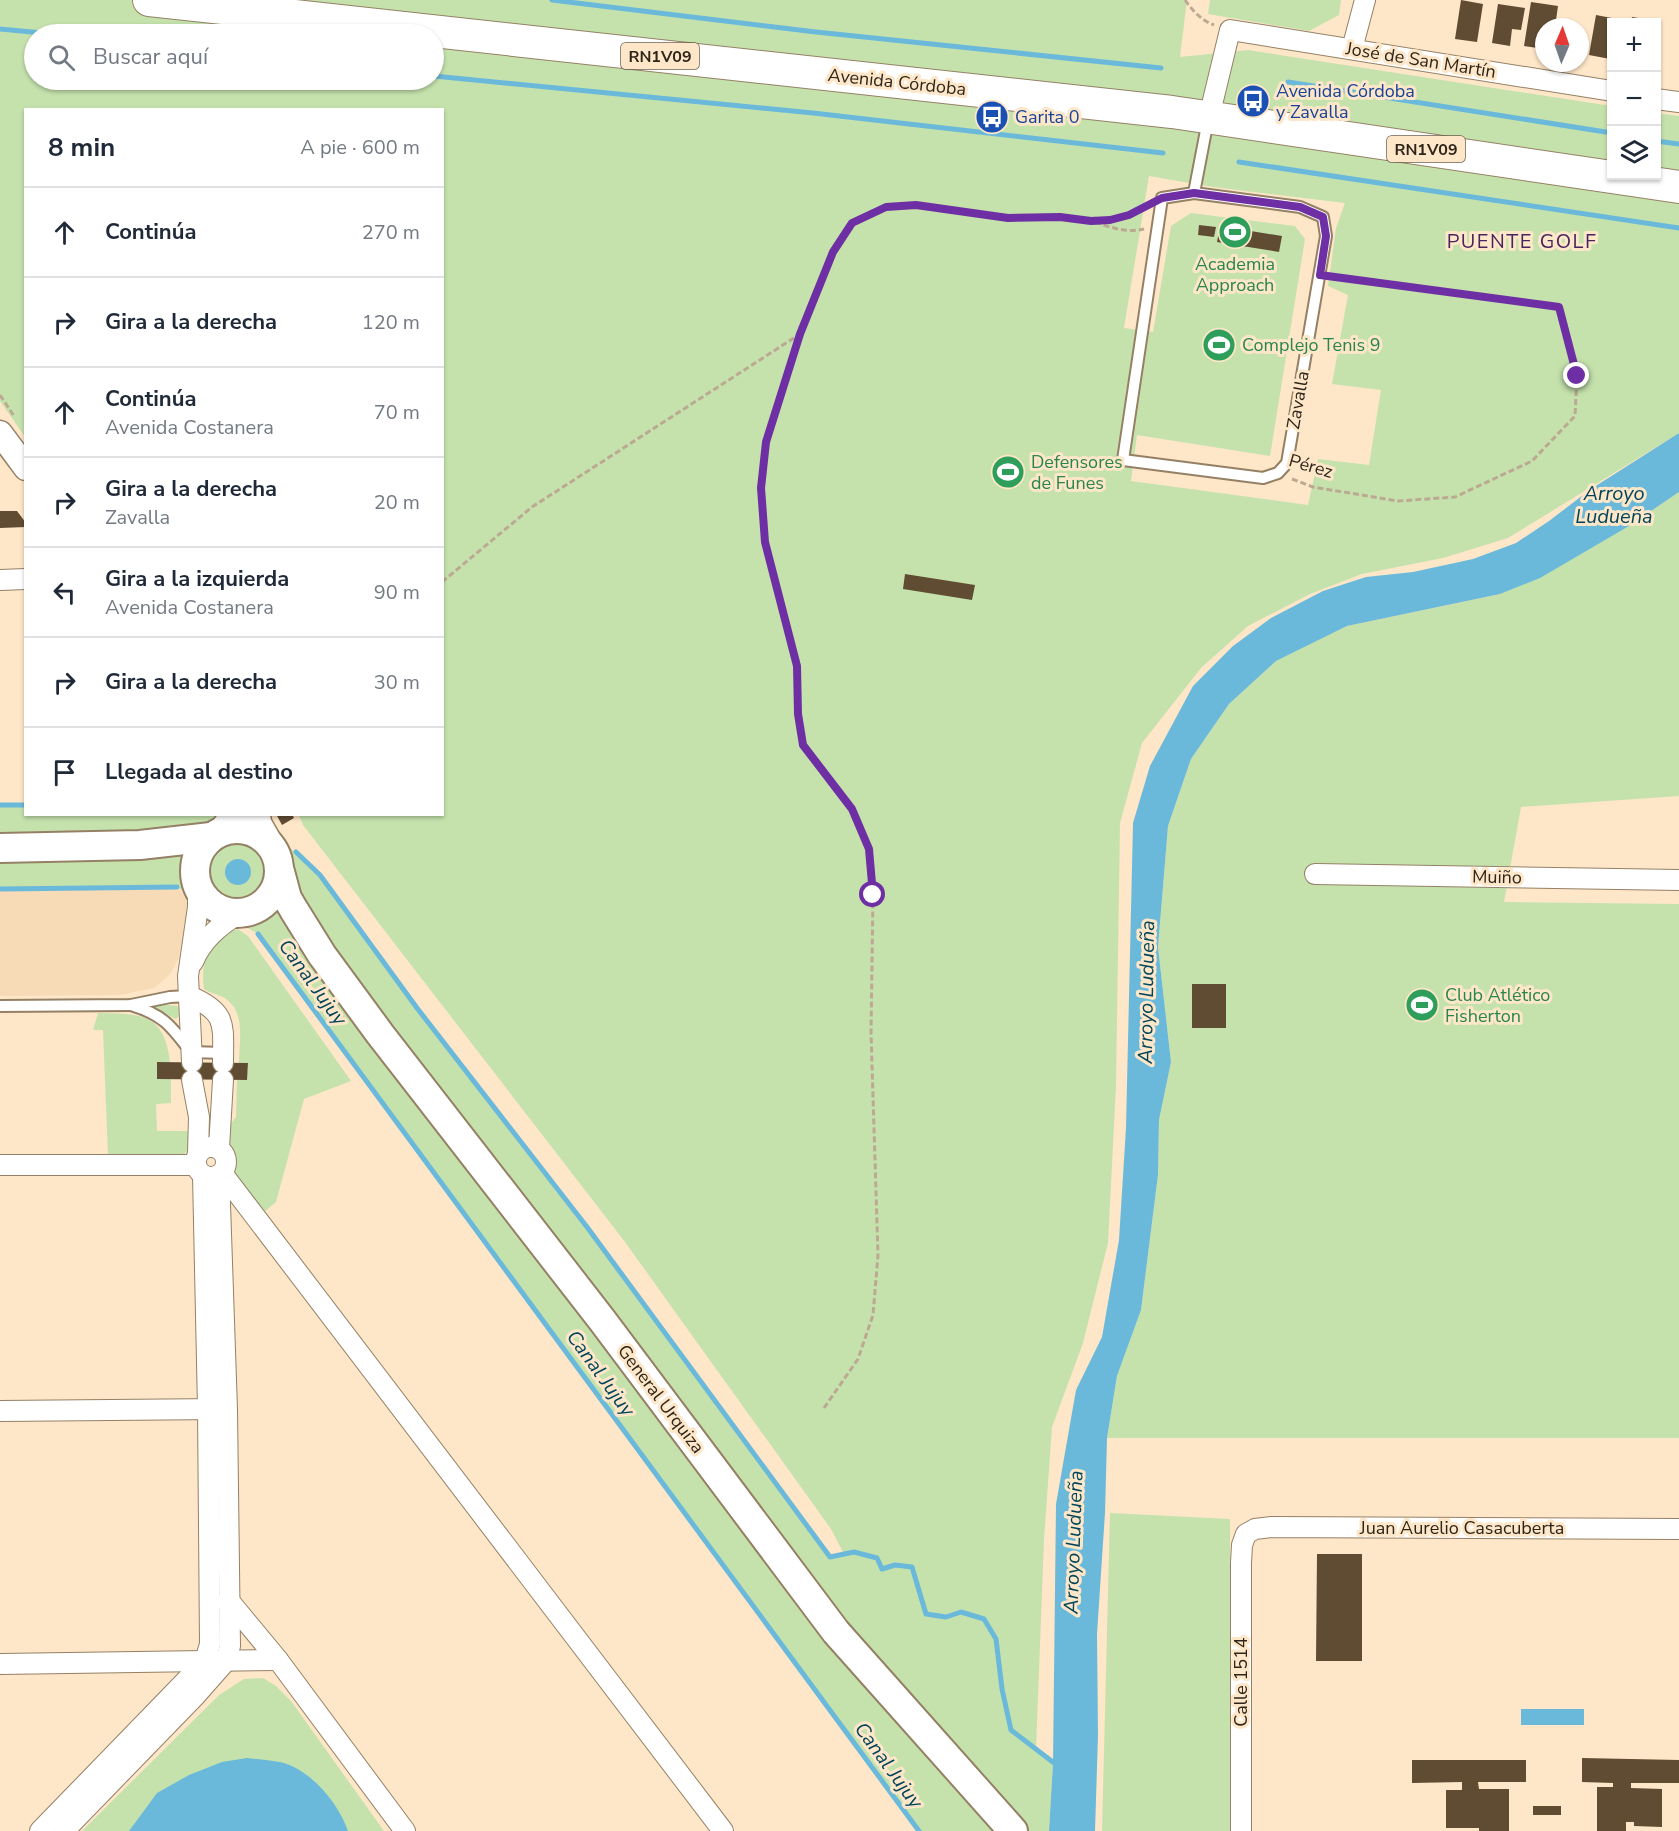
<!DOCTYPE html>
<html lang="es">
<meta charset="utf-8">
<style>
:root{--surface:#fff;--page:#f6f6f7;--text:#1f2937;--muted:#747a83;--line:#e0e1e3}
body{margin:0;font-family:"Nunito Sans",sans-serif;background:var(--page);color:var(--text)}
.controls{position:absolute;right:18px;top:18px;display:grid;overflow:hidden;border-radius:0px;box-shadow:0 2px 4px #0004}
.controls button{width:54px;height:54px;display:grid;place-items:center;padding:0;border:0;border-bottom:2px solid var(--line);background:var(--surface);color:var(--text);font:30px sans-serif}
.compass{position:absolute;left:1535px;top:18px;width:54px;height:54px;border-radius:50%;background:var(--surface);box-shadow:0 2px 4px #0004;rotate:2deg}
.stop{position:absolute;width:18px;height:18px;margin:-14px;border:4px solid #6f2fa4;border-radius:50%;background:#fff}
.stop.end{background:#6f2fa4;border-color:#fff;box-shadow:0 2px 6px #0008}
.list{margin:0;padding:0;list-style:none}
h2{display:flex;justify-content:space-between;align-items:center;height:78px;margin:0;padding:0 24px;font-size:26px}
h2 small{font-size:20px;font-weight:400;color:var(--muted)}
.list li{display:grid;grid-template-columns:39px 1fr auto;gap:18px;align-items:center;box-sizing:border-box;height:90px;padding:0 24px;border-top:2px solid var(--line)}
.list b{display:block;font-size:22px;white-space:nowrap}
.list p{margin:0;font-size:20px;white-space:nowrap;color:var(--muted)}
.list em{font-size:20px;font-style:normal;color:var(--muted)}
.icon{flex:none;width:33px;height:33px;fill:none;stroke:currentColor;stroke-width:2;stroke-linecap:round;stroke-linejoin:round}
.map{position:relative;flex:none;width:1679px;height:1831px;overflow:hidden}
.search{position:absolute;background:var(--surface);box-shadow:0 2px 4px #0004;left:24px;top:24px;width:420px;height:66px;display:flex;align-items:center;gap:15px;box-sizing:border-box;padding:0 21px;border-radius:33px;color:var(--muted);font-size:22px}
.panel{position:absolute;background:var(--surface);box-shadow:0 2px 4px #0004;left:24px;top:108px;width:420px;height:708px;border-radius:0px}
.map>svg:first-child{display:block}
.built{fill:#f7dab6}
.green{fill:#c5e2ad;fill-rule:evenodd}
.water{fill:#6bb9da}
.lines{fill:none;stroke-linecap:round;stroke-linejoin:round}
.stream{stroke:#6bb9da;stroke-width:5}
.building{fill:#604c33}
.service-casing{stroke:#958065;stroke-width:14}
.minor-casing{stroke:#958065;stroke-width:22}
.tertiary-casing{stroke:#958065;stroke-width:27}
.secondary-casing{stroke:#958065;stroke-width:32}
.primary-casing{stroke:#958065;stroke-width:34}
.path{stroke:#bca991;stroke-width:3;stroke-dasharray:6 3;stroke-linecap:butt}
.service{stroke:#fff;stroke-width:10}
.minor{stroke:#fff;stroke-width:20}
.tertiary{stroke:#fff;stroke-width:24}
.secondary{stroke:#fff;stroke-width:28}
.primary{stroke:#fff;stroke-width:32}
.route{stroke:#6f2fa4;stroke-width:8}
.labels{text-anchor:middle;stroke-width:6;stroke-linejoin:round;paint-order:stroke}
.shield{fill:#fee6c8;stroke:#6c5f4e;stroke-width:1.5}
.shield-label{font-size:16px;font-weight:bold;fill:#2d251a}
.street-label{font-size:18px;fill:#2d251a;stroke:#fee6c8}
.transit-label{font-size:18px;fill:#164399;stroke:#fee6c8;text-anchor:start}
.leisure-label{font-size:18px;fill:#27864d;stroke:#fee6c8;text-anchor:start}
.neighbourhood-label{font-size:20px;letter-spacing:1.5px;fill:#44265f;stroke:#fee6c8}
.water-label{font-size:20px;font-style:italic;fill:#00455b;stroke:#fee6c8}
</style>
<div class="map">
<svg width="1679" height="1831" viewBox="0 0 1679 1831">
<rect width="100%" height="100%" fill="#fee6c8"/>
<polygon class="built" points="174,878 188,904 185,928 179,957 171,973 154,988 119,995 0,996 0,880"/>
<g class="green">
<path d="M 0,0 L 1187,0 L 1180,57 L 1248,50 L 1611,106 L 1612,176 L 1656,176 L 1657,113 L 1679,116 L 1679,433 L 1508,538 L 1443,558 L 1362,574 L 1310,594 L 1248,626 L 1201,668 L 1142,743 L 1120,823 L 1116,1086 L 1108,1243 L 1083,1343 L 1052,1427 L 1044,1540 L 1036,1749 L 1053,1763 L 1049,1831 L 919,1831 L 258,934 L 177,887 L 0,889 L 0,805 L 25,805 L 26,814 L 235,815 L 296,852 L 320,875 L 417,1008 L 587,1227 L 830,1557 L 844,1554 L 831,1529 L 625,1242 L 303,825 L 299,815 L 442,814 L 442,110 L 26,110 L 25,437 L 0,401 ZM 34,34 L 434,34 L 434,80 L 34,80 ZM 1149,176 L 1213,187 L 1345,203 L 1336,228 L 1328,286 L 1348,295 L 1332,384 L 1381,390 L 1369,465 L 1318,459 L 1308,505 L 1131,481 L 1137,435 L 1270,456 L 1305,239 L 1295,226 L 1191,213 L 1171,226 L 1153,332 L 1124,328 Z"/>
<polygon points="1210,0 1341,0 1339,15 1309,31 1208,14"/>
<polygon points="1679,492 1679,796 1521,807 1504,902 1679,904 1679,1438 1107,1438 1117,1376 1141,1310 1158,1175 1159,1120 1171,1062 1158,947 1168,826 1191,759 1229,704 1276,661 1347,626 1500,594 1629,526"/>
<path d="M 238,929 L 248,936 L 351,1081 L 304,1099 L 276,1202 L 263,1213 L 235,1178 L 235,1151 L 229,1143 L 226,1130 L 236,1117 L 237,1080 L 247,1080 L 248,1063 L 239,1063 C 239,1042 246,1013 226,999 C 219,994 211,994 204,989 C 200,963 209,935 238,929 Z"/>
<polygon points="156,1004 177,1006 180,1010 179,1016 176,1019 155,1009"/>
<path d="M 98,1013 C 140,1014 164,1012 170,1062 L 158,1062 L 157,1079 L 171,1079 L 171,1103 L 156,1104 L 157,1131 L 189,1131 L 191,1134 L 189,1149 L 182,1156 L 108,1156 L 103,1030 L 93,1030 Z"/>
<polygon points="1110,1513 1230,1519 1231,1831 1102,1831"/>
<polygon points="263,1678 276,1686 291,1701 384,1831 82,1831 219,1695 244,1679"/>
</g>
<g class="water">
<polygon points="1679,433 1679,492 1629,526 1540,578 1500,594 1347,626 1276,661 1229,704 1191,759 1168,826 1158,947 1171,1062 1159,1120 1158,1175 1141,1310 1117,1376 1107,1438 1105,1513 1097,1634 1098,1735 1095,1831 1049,1831 1053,1763 1056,1504 1076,1390 1102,1337 1119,1240 1126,1128 1133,823 1150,766 1193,686 1233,646 1271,618 1323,591 1366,577 1413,572 1473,559 1516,543 1549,521 1591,489"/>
<circle cx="238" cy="872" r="13"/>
<rect x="1521" y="1709" width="63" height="16"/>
<path d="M 247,1758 C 262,1760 280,1760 294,1767 C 319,1780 339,1806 348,1831 L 129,1831 L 157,1793 L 189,1775 L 222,1762 Z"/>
</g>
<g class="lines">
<g class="stream">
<polyline points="552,0 816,32 1161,68"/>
<polyline points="0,29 53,34"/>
<polyline points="434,76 813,113 1163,153"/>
<polyline points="1288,82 1612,133"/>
<polyline points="1656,141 1679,144"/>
<polyline points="1239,162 1679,228"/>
<polyline points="0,805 26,805"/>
<polyline points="296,852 320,875 417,1008 587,1227 830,1557 854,1552 877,1558 882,1569 895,1565 912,1567 926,1614 946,1617 961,1612 984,1619 996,1639 1002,1689 1011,1730 1058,1766"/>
<polyline points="0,889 177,887"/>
<polyline points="258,934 919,1831"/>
</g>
</g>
<g class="building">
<polygon points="1461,0 1483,4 1477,42 1455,39"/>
<polygon points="1531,2 1558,6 1555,27 1544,27 1544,49 1524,46"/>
<polygon points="1498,4 1525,8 1521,30 1512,29 1510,46 1492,43"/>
<polygon points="1596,15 1617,19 1617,22 1612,22 1610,59 1589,55"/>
<polygon points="1632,17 1656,21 1656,22 1631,22"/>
<polygon points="1199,225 1216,227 1214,237 1198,235"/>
<polygon points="1220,226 1282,236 1279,252 1217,242"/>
<polygon points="0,511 17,511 26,523 26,527 0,528"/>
<polygon points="905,574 975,585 972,600 903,589"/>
<polygon points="276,814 292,814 294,818 282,825"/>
<rect x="1192" y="984" width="34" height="44"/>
<polygon points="157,1062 248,1063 247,1080 157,1079"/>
<polygon points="1317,1554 1362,1554 1362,1661 1316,1661"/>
<polygon points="1582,1758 1679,1760 1679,1783 1631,1783 1631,1788 1662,1789 1662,1827 1634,1826 1634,1822 1626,1822 1626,1831 1597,1831 1597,1787 1613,1787 1613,1783 1582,1782"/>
<polygon points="1412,1760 1526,1760 1526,1782 1478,1782 1479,1789 1509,1789 1509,1831 1479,1831 1479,1828 1446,1828 1446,1790 1462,1790 1462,1782 1412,1783"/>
<rect x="1533" y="1806" width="28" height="9"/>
</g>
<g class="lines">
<defs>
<g id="service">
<polygon points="1194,193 1300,207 1323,217 1326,236 1287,463 1278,473 1263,478 1123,460 1162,198"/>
<polyline points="1194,193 1208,120"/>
<path d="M 131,1005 C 164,1015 171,1026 191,1052 L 223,1053"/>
<polyline points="0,1006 131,1005 170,997 189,996"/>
</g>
<g id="minor">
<polyline points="1352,49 1365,0"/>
<polyline points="1656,99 1679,102"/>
<polyline points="1209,117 1230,30 1612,91"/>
<polyline points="0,580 26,579"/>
<polyline points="1315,874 1679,880"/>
<path d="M 193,962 C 202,940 219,926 238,914"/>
<path d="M 189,996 C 228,1012 223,1025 223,1063"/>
<polyline points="192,1062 188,976 198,907 198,888"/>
<polyline points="192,1080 199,1117 198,1153"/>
<circle cx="211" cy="1162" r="15"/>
<polyline points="219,1148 223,1080"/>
<polyline points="0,1165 196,1165"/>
<polyline points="222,1173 723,1831"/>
<polyline points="0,1411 221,1409"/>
<polyline points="227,1602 230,1602 278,1660 405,1831"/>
<polyline points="0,1664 278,1660"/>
<polyline points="40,1831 205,1661 210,1644 208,1409 203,1175"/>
<polyline points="64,1831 196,1695 226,1661 230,1646 227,1409 219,1175"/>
<polyline points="1241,1831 1241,1563 1242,1545 1246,1534 1255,1529 1272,1527 1679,1529"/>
</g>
<g id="tertiary">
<polyline points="0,433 26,468"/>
<polyline points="258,814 259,823 272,846"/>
<polyline points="220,832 233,814"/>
</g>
<g id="secondary">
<circle cx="237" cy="871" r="42"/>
<polyline points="0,848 140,845 211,837"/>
<polyline points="280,872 287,898 294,910 322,955 380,1034 602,1320 836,1632 1013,1831"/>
</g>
<polyline id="primary" points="149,0 1172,112 1679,187"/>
</defs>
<use href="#service" class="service-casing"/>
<use href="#minor" class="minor-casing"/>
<use href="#tertiary" class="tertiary-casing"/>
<use href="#secondary" class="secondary-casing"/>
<use href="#primary" class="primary-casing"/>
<g class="path">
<path d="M 1185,0 C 1192,10 1202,21 1214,25"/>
<path d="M 1095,222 C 1112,228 1127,233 1144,229"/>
<polyline points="0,395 14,416"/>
<polyline points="1292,479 1313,487 1398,501 1455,497 1532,461 1575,416 1577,376 1559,307 1331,276"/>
<polyline points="442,582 532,507 800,334"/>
<polyline points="824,1408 858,1359 873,1315 878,1255 871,1033 873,895 869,849 852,809 803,745 799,714 797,666 765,542 761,488 766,442 800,334 833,252 852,223 886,207 916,205 1008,218 1060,217 1091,221 1110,220 1129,215 1147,207"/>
</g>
<use href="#service" class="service"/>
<use href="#minor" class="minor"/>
<use href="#tertiary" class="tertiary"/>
<use href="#secondary" class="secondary"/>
<use href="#primary" class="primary"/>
</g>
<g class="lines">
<polyline class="route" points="873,895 869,849 852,809 803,745 798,714 797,666 765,542 761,488 766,442 800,334 833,252 852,223 886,207 916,205 1008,218 1060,217 1091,221 1110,220 1129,215 1162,198 1194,193 1300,207 1323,217 1326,236 1320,275 1559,307 1577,376"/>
</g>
<defs>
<symbol id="bus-disc" viewBox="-11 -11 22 22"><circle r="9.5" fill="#1a4fb4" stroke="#fee6c8"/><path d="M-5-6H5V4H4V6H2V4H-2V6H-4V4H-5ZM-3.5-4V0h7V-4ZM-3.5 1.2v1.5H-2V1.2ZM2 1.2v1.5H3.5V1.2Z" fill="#fff"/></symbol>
<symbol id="stadium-disc" viewBox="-11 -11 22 22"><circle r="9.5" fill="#2e9e5b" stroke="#fee6c8"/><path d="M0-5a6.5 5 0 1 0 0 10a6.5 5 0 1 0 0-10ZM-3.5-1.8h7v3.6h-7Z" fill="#fff"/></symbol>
</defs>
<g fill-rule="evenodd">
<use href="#bus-disc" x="1234" y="82" width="38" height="38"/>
<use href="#bus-disc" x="973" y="98" width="38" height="38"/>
<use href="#stadium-disc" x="1216" y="213" width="38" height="38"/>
<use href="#stadium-disc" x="1200" y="326" width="38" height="38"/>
<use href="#stadium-disc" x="989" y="453" width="38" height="38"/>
<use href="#stadium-disc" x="1403" y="986" width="38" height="38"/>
</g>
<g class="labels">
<g class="shield">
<rect x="621" y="43" width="78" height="26" rx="4.5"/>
<rect x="1387" y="136" width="78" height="26" rx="4.5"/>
</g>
<g class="shield-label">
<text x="660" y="62">RN1V09</text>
<text x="1426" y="155">RN1V09</text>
</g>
<g class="street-label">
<text transform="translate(1421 60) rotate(9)" y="6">José de San Martín</text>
<text transform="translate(897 82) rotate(6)" y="6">Avenida Córdoba</text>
<text transform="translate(1298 400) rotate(-80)" y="6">Zavalla</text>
<text transform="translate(1311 466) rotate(16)" y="6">Pérez</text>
<text transform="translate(1497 877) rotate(1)" y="6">Muiño</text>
<text transform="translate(661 1399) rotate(53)" y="6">General Urquiza</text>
<text x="1462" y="1534">Juan Aurelio Casacuberta</text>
<text transform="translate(1241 1682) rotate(-90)" y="6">Calle 1514</text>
</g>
<g class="transit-label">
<text x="1276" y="97">Avenida Córdoba<tspan x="1276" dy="21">y Zavalla</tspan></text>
<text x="1015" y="123">Garita 0</text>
</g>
<g class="leisure-label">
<text x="1235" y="270" text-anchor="middle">Academia<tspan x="1235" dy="21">Approach</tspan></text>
<text x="1242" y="351">Complejo Tenis 9</text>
<text x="1031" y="468">Defensores<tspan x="1031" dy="21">de Funes</tspan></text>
<text x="1445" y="1001">Club Atlético<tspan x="1445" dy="21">Fisherton</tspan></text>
</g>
<g class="neighbourhood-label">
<text x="1522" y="248">PUENTE GOLF</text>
</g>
<g class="water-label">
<text x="1614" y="500">Arroyo<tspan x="1614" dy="23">Ludueña</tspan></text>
<text transform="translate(313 982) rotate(54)" y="7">Canal Jujuy</text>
<text transform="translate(1146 992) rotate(-89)" y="7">Arroyo Ludueña</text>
<text transform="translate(601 1373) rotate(54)" y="7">Canal Jujuy</text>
<text transform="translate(1073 1542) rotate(-88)" y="7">Arroyo Ludueña</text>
<text transform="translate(889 1765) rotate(54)" y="7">Canal Jujuy</text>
</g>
</g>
</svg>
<div class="controls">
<button>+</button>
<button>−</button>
<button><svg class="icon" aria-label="layers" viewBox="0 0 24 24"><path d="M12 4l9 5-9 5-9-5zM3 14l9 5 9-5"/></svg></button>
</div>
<svg class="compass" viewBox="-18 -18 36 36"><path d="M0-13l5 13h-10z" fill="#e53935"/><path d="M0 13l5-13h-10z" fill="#747a83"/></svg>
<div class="stop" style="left:873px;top:895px"></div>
<div class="stop end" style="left:1577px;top:376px"></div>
<div class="search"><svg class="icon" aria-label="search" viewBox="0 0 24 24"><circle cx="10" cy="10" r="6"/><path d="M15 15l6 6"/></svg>Buscar aquí</div>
<section class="panel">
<h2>8 min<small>A pie · 600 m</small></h2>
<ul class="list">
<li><svg class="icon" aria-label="ahead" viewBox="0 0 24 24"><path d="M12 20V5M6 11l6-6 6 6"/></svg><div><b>Continúa</b></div><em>270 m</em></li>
<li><svg class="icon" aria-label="right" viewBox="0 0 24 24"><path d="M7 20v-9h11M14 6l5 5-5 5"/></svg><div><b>Gira a la derecha</b></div><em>120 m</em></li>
<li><svg class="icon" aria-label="ahead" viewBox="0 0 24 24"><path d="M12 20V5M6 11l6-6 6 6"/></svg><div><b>Continúa</b><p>Avenida Costanera</p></div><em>70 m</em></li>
<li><svg class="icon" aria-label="right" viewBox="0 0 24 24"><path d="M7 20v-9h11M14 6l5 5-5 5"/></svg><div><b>Gira a la derecha</b><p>Zavalla</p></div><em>20 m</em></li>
<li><svg class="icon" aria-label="left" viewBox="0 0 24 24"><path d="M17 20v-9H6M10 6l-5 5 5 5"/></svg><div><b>Gira a la izquierda</b><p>Avenida Costanera</p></div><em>90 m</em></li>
<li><svg class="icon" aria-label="right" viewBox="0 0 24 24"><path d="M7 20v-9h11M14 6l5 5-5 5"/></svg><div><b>Gira a la derecha</b></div><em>30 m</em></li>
<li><svg class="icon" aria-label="arrive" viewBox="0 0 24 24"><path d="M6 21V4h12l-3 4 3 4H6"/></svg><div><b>Llegada al destino</b></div></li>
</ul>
</section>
</div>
